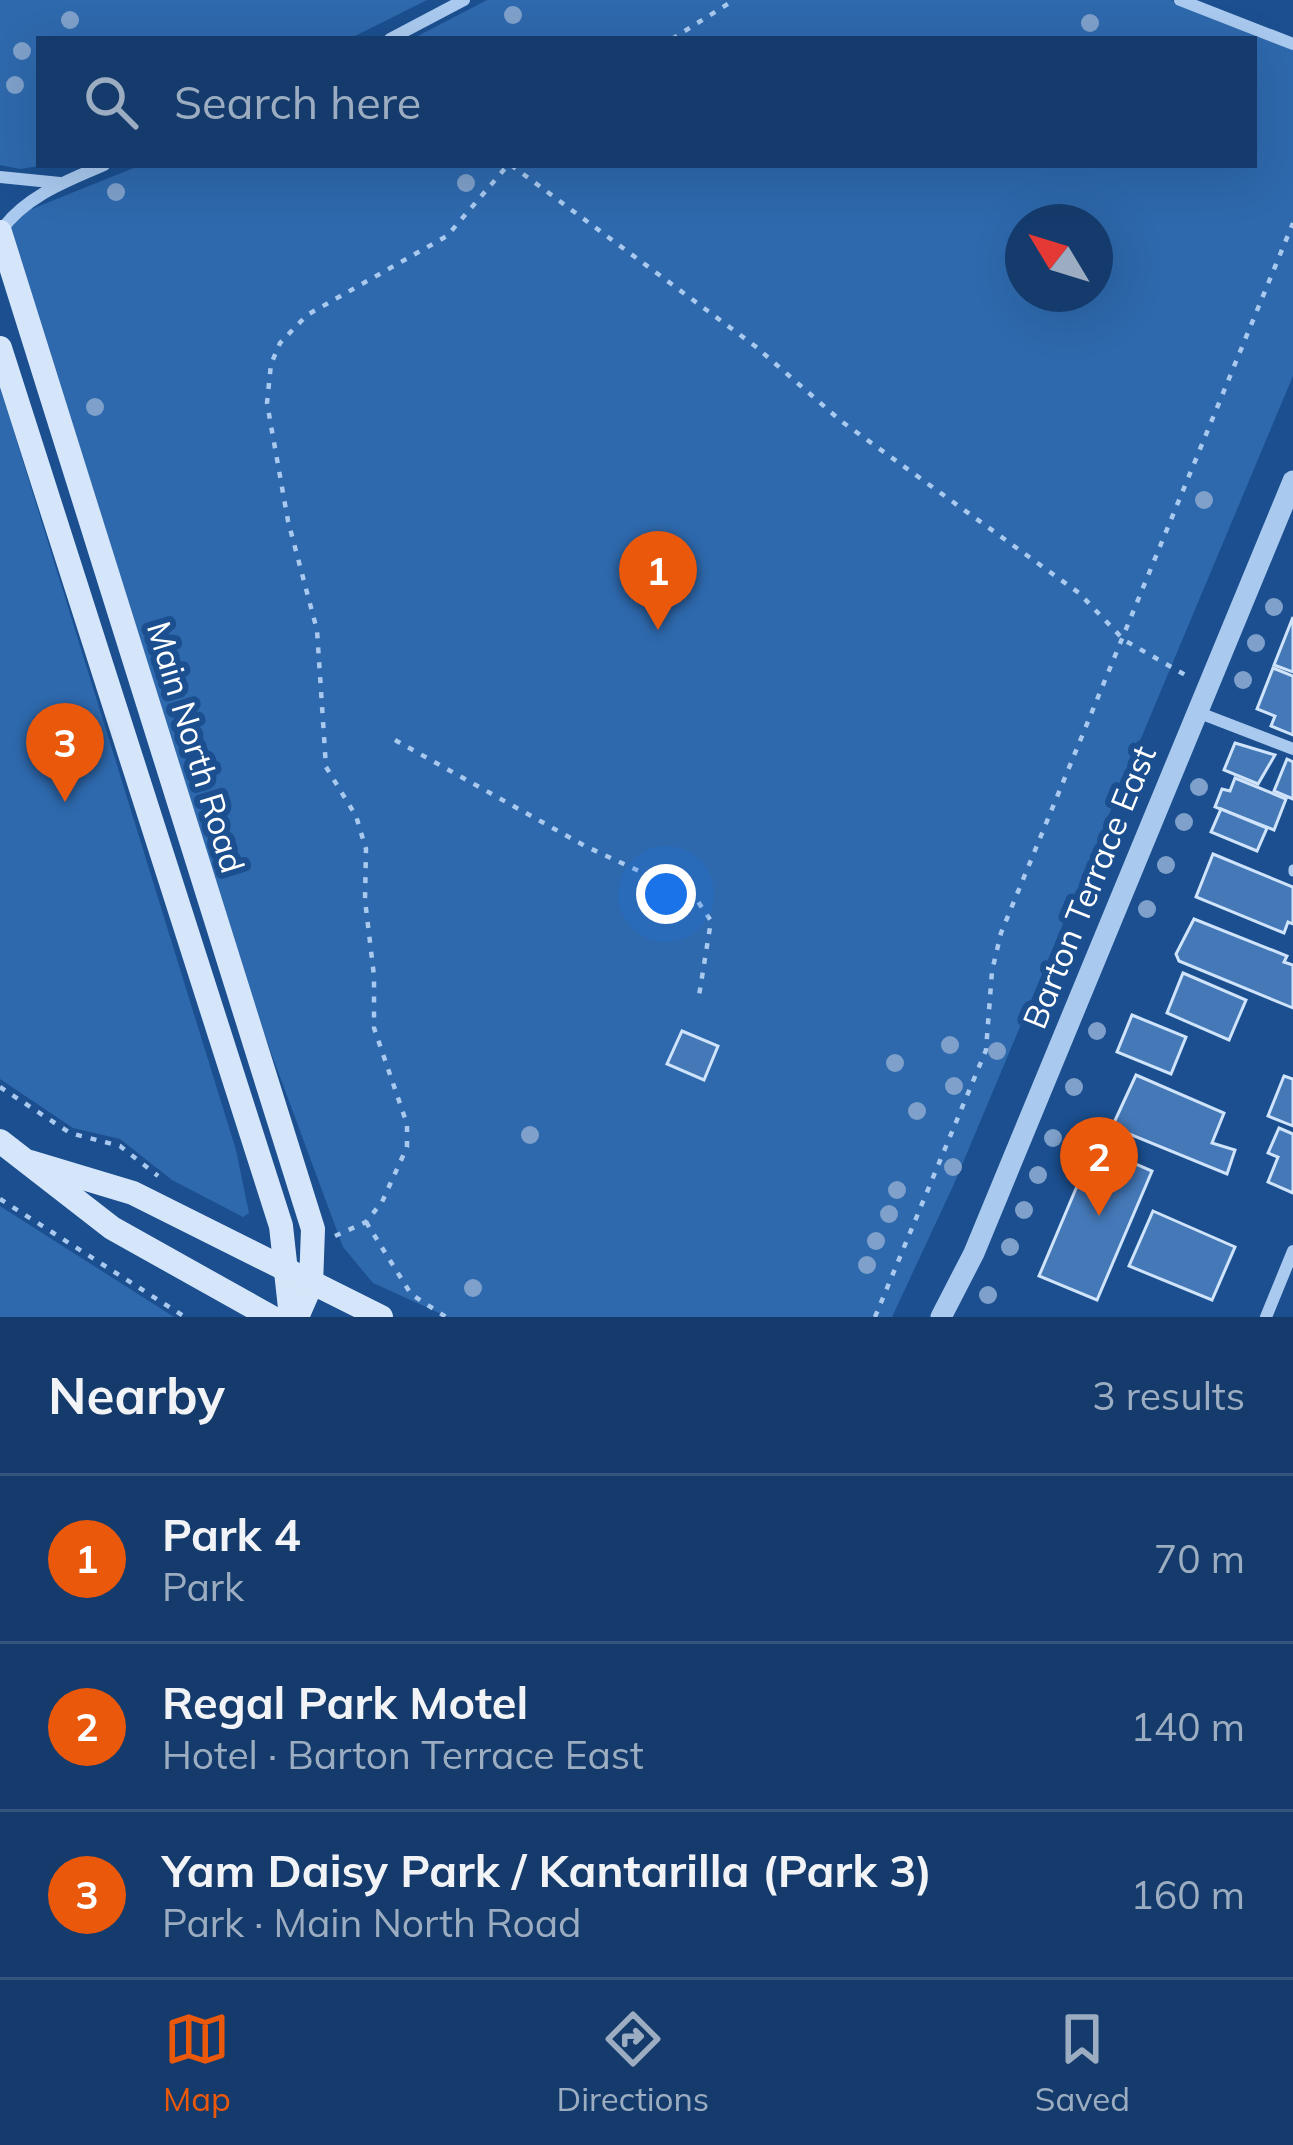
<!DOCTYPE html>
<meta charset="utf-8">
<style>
:root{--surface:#143b6b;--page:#1d4271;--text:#f1f3f6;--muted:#9dadc1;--line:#33557e;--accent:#ea580c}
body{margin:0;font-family:Mulish,sans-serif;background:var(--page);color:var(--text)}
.compass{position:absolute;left:1005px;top:204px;width:108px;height:108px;border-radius:50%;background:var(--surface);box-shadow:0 12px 48px #0002;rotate:308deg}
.you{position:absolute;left:666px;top:894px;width:42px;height:42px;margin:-30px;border:9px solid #fff;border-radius:50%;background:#1a73e8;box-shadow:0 0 0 18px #1a73e833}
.badge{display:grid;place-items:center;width:78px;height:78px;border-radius:50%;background:var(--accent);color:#fff;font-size:39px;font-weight:700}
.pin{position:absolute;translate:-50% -99px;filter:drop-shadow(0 3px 6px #0008)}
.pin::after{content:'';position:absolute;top:63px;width:42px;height:36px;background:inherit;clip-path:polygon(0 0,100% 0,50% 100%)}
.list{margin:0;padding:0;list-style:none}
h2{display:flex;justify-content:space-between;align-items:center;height:156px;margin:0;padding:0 48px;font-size:51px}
h2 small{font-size:39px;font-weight:400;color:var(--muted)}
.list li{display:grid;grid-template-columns:78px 1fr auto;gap:36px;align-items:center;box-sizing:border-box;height:168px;padding:0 48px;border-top:3px solid var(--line)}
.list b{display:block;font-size:45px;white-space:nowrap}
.list p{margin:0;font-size:39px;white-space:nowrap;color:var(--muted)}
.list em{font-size:39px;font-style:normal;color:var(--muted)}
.icon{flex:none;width:66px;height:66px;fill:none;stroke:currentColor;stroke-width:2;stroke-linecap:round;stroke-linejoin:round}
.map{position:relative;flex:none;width:1293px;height:1317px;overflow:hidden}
.search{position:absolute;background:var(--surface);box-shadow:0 12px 48px #0002;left:36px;right:36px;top:36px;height:132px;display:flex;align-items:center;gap:30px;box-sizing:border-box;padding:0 42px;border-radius:0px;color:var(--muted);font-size:45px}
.sheet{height:660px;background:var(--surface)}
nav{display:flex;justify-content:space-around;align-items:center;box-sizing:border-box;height:168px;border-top:3px solid var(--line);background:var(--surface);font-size:33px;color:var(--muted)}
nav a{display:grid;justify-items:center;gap:6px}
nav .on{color:var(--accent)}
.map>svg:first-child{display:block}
.green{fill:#2e69ad;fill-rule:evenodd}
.building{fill:#4478b7;stroke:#cfe3fa;stroke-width:3}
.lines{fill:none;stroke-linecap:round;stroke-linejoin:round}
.path{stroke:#a9c9ee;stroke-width:4.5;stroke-dasharray:6 9;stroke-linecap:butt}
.service{stroke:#a9c9ee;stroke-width:9}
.minor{stroke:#a9c9ee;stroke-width:12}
.tertiary{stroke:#a9c9ee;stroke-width:21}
.secondary{stroke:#d6e6fa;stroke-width:24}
.tree{fill:#7ea0ca}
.labels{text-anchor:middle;stroke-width:12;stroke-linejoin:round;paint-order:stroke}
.street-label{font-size:33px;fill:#fff;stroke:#1b4f8f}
</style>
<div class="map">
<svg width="1293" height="1317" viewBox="0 0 1293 1317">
<rect width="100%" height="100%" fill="#1b4f8f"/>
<g class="green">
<polygon points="0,0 427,0 349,39 39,39 39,165 46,165 20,169 0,165"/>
<path d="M 487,0 L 1171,0 L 1293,48 L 1293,376 L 954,1184 L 892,1317 L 448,1317 L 373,1283 L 343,1247 L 209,885 L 10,230 L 17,215 L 141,165 L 1254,165 L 1254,39 L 412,39 ZM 1023,222 L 1095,222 L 1095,294 L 1023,294 Z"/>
<polygon points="0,387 236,1150 249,1213 243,1217 172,1180 120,1139 73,1128 0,1079"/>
<polygon points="0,1206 174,1317 0,1317"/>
</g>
<g class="building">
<polygon points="1293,617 1293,672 1274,665"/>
<polygon points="1273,668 1293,676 1293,735 1271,726 1275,716 1257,709"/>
<polygon points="1235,743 1275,755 1258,784 1224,770"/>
<polygon points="1287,759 1293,762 1293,799 1274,791"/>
<polygon points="1235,778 1286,799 1274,830 1215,807 1222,789 1230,791"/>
<polygon points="1221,809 1267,828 1257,851 1211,832"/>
<polygon points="1213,854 1293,887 1293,924 1288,922 1284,933 1196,897"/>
<polygon points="1194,919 1287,956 1284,962 1293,965 1293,1008 1179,961 1176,954"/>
<polygon points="1183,973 1246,1000 1229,1040 1167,1013"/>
<polygon points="1132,1015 1186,1037 1171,1074 1117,1052"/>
<polygon points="682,1031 718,1046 704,1080 667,1064"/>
<polygon points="1136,1075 1224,1113 1212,1143 1235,1150 1227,1174 1112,1127"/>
<polygon points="1284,1076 1293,1079 1293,1126 1268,1116"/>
<polygon points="1279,1128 1293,1134 1293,1193 1268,1182 1278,1157 1268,1153"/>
<polygon points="1094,1146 1152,1171 1097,1300 1039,1276"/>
<polygon points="1153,1211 1235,1247 1212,1300 1129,1266"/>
</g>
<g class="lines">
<g class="path">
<polyline points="672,39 734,0"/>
<polyline points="511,165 755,346 841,421 1079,593 1124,640 1187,676"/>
<polyline points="395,740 585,846 695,897 711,921 698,1002"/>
<polyline points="0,1087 70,1133 120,1146 158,1176"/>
<polyline points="0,1199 185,1317"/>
<polyline points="366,1222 411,1294 446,1317"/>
<polyline points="335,1236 366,1222 382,1202 407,1147 407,1124 374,1028 374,976 365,900 366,849 356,816 326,767 317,630 288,521 267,403 271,364 280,343 307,315 447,236 508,165"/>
<polyline points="875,1317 986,1050 992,971 1001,933 1293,223"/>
</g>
<polyline class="service" points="1293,869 1293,872"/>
<g class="minor">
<polyline points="1180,0 1293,44"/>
<polyline points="390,39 464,0"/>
<polyline points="0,177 60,183"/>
<path d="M 0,232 C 24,197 66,181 104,165"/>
<polyline points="1197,712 1293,749"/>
<polyline points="1266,1317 1293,1251"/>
</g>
<polyline class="tertiary" points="941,1317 974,1253 1293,481"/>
<g class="secondary">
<polyline points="0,232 313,1229 311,1285 297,1317"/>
<polyline points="0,348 281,1226 291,1317"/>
<polyline points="0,1141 112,1228 271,1317"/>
<polyline points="30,1162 133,1193 381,1317"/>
</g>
</g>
<g class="tree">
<circle cx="513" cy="15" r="9"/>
<circle cx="70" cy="20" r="9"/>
<circle cx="1090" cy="23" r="9"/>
<circle cx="22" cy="51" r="9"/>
<circle cx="15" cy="85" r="9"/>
<circle cx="466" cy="183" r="9"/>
<circle cx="116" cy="192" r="9"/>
<circle cx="95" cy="407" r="9"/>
<circle cx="1204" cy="500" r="9"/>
<circle cx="1274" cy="607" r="9"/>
<circle cx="1256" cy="643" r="9"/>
<circle cx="1243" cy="680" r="9"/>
<circle cx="1199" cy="787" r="9"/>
<circle cx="1184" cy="822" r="9"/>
<circle cx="1166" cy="865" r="9"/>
<circle cx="1147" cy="909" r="9"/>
<circle cx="1097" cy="1031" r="9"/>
<circle cx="950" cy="1045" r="9"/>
<circle cx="997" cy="1051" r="9"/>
<circle cx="895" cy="1063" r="9"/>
<circle cx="954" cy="1086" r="9"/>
<circle cx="1074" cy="1087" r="9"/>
<circle cx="917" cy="1111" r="9"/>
<circle cx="530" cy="1135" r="9"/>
<circle cx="1053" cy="1138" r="9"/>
<circle cx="953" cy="1167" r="9"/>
<circle cx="1038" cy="1175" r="9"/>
<circle cx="897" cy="1190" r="9"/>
<circle cx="1024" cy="1210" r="9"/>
<circle cx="889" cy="1214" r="9"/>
<circle cx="876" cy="1241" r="9"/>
<circle cx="1010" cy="1247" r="9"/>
<circle cx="867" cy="1265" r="9"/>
<circle cx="473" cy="1288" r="9"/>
<circle cx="988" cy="1295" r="9"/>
</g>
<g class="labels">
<g class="street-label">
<text transform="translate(196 747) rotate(73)" y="12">Main North Road</text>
<text transform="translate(1089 887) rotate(-68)" y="12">Barton Terrace East</text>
</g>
</g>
</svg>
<svg class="compass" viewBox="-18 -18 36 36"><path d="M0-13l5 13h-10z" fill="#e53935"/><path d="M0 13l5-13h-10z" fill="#9dadc1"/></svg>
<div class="you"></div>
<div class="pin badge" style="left:658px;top:630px">1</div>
<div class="pin badge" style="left:1099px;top:1216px">2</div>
<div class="pin badge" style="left:65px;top:802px">3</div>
<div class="search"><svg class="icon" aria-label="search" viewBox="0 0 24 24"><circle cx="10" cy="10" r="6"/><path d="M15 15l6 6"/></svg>Search here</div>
</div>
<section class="sheet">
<h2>Nearby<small>3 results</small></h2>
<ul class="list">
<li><span class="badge">1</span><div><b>Park 4</b><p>Park</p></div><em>70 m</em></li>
<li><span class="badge">2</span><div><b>Regal Park Motel</b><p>Hotel · Barton Terrace East</p></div><em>140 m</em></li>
<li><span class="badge">3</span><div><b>Yam Daisy Park / Kantarilla (Park 3)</b><p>Park · Main North Road</p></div><em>160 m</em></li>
</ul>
</section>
<nav>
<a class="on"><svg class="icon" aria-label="map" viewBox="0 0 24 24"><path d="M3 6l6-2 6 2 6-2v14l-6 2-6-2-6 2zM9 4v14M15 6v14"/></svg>Map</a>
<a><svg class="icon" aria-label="directions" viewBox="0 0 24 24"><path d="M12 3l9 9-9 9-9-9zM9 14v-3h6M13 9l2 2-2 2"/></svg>Directions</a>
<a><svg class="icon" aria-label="saved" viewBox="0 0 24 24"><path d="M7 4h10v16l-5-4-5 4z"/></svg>Saved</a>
</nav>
